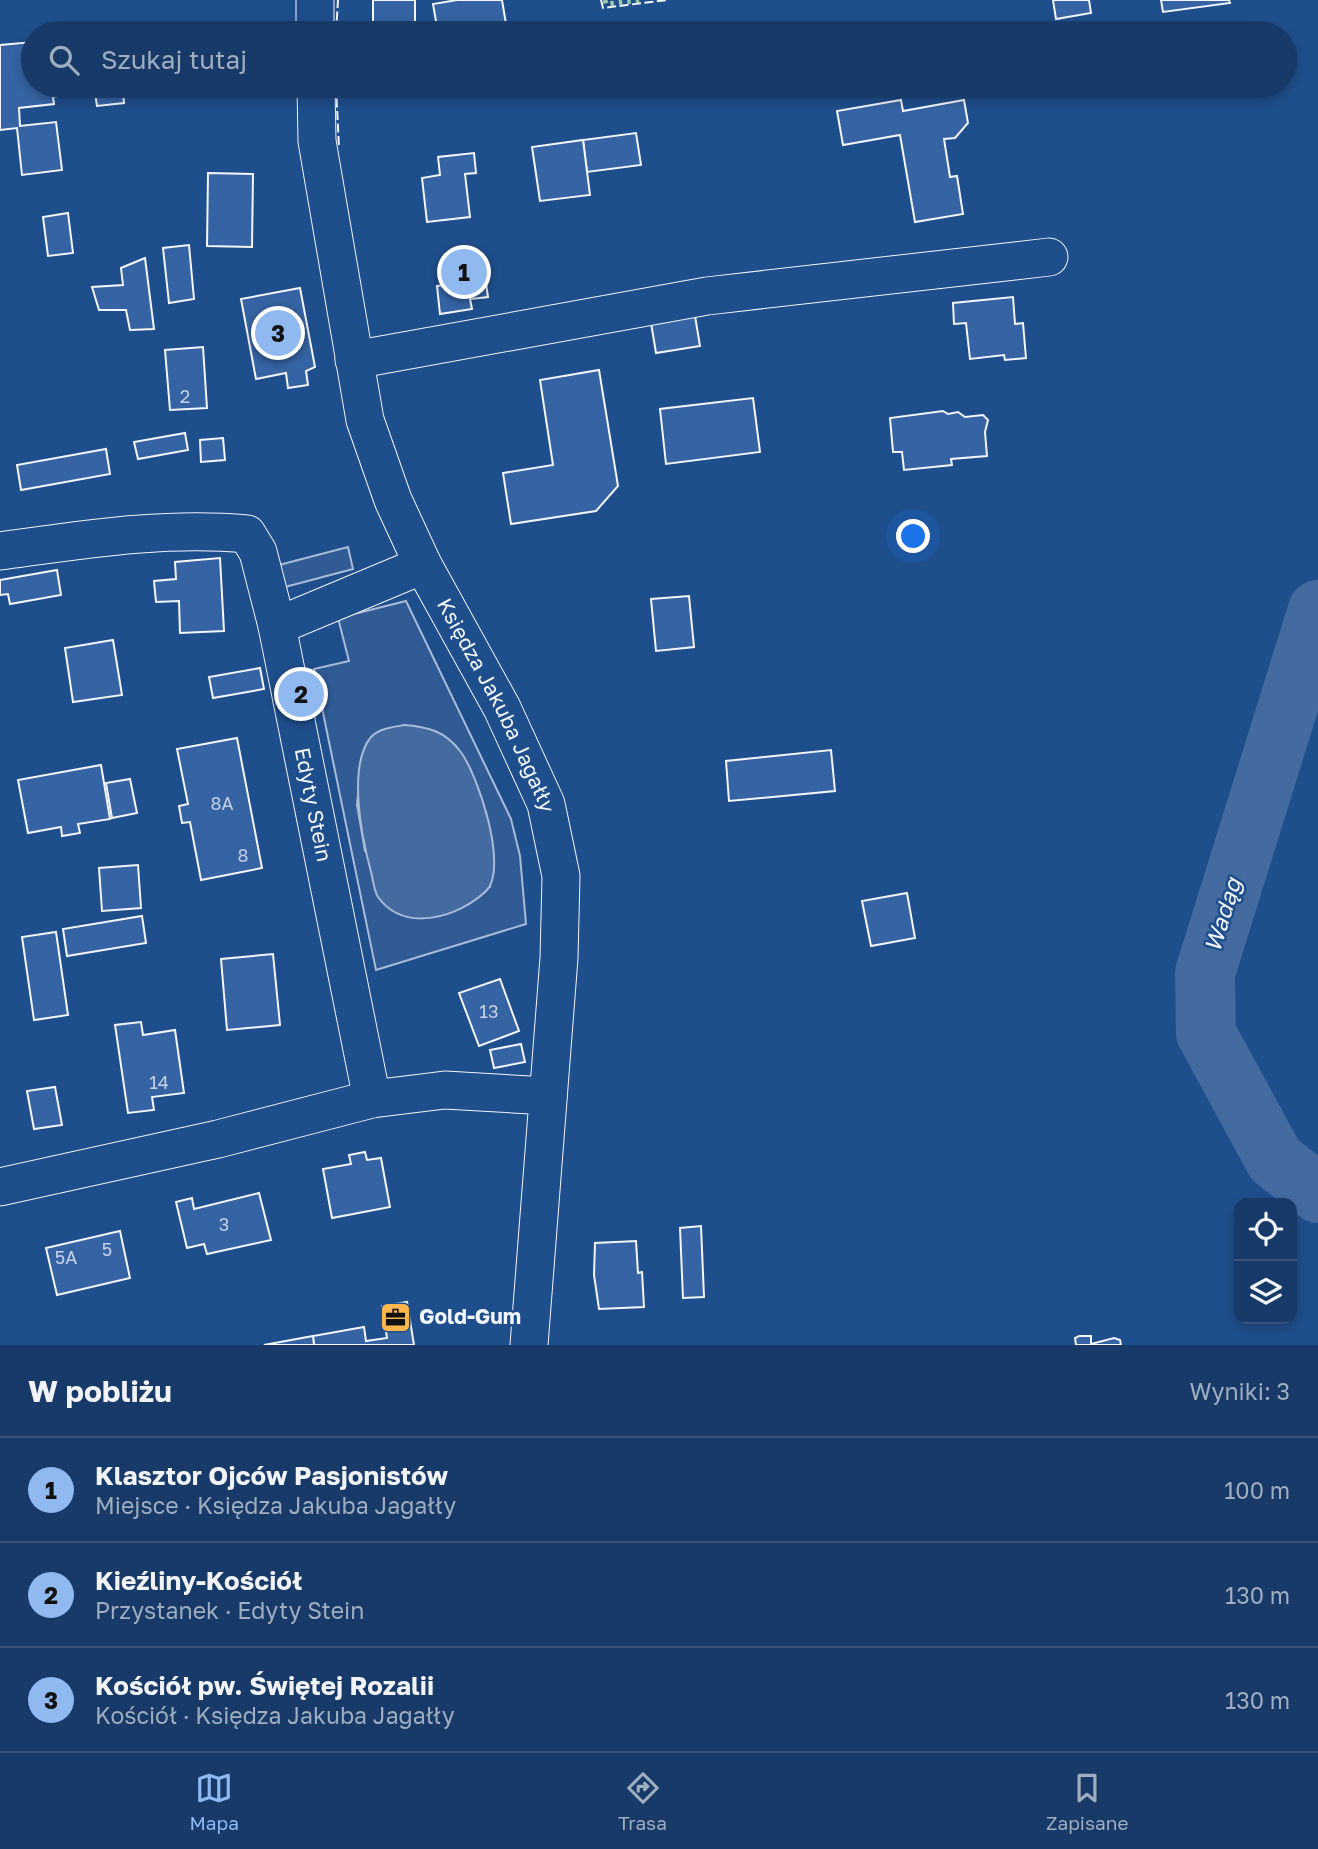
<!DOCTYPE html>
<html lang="pl">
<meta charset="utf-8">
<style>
:root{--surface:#173a69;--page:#244571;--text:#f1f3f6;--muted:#9eadc0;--line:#36547d;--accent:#90b9f0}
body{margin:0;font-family:"Golos Text",sans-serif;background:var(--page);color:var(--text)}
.controls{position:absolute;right:21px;bottom:21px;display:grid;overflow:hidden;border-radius:14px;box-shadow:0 4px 10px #0003}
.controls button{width:63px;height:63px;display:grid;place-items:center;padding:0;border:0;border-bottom:2px solid var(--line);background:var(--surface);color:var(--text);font:35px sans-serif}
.you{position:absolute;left:914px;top:537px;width:24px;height:24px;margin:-18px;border:5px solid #fff;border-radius:50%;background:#1a73e8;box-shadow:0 0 0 10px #1a73e833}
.badge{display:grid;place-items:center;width:46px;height:46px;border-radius:50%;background:var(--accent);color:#111;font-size:23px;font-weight:700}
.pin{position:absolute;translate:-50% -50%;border:4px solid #fff;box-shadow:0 2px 7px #0006}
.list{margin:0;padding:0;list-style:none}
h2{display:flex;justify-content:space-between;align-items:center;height:91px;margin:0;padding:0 28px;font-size:30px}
h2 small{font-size:23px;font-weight:400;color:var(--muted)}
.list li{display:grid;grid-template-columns:46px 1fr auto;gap:21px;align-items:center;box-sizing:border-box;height:105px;padding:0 28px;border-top:2px solid var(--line)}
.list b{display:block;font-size:26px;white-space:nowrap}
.list p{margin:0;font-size:23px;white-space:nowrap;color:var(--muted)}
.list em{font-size:23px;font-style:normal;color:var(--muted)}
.icon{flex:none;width:38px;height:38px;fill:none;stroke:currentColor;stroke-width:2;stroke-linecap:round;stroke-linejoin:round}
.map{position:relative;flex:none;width:1318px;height:1345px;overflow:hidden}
.search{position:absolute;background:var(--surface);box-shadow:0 4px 10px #0003;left:21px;right:21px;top:21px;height:77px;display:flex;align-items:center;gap:18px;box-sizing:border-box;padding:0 24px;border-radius:38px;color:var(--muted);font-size:26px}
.sheet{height:406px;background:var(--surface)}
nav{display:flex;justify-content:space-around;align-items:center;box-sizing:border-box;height:98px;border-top:2px solid var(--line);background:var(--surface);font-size:19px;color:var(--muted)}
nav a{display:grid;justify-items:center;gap:4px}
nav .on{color:var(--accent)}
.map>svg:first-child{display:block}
.built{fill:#305b95;stroke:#a8bbd7;stroke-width:2;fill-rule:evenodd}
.water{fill:#446ba0;stroke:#a8bbd7;stroke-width:2}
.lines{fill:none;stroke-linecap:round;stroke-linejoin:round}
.river{stroke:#446ba0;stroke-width:60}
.building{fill:#3563a3;stroke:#f2f6ff;stroke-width:2}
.minor-casing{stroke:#f2f6ff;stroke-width:39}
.minor{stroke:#1f4e8c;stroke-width:37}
.hedge{stroke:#97c8a6;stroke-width:5;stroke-dasharray:3.5 5;stroke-linecap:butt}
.fence{stroke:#f2f6ff;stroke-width:2;stroke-dasharray:9 3.5;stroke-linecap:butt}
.labels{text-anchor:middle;stroke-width:5;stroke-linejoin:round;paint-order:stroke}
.number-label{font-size:18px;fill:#c3d1e8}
.street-label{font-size:21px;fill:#f2f6ff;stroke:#1f4e8c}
.poi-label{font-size:21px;font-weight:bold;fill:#f2f6ff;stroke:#1f4e8c;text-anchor:start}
.water-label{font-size:23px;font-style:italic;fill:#f2f6ff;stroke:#1f4e8c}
</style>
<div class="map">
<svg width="1318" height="1345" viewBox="0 0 1318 1345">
<rect width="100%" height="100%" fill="#1f4e8c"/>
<g class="built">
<polygon points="348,547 353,569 285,587 279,565"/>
<path d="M 406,601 L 511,819 L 520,856 L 526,924 L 376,970 L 314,669 L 349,661 L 338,618 ZM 361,762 L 486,812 L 494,860 L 490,887 L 365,851 L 357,805 Z"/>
</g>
<path class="water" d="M 405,725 C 428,727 445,731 460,751 C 478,774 509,868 486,891 C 459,917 405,934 378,897 C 374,891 373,879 371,872 C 362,839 347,766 371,737 C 379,728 394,727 405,725 Z"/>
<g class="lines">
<polyline class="river" points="1318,610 1205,973 1206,1033 1275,1160 1318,1193"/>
</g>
<g class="building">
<polygon points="373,0 415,0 415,25 373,24"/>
<polygon points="457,0 502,0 507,30 438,33 433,4"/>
<polygon points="1053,0 1089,0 1091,13 1056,19"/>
<polygon points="1161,0 1229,0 1230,3 1163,12"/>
<polygon points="33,42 33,86 146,86 146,88 123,91 124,103 97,106 95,93 53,97 54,104 19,108 20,126 56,122 62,170 22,175 17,128 0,130 0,45"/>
<polygon points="901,100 903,111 964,100 968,123 955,138 944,139 950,177 957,176 963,214 915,222 900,135 843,145 837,111"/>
<polygon points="636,133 641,165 587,172 583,140"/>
<polygon points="583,140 590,195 540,201 532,147"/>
<polygon points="474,153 476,173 465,174 470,217 427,222 422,178 440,175 438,157"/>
<polygon points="208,173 253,174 252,247 207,246"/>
<polygon points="68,213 73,253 48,256 43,217"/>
<polygon points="189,245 194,299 169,303 163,248"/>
<polygon points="482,254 488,297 470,299 472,309 440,314 437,286 446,285 443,260"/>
<polygon points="145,258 154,329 130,330 126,310 99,310 92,287 123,285 121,268"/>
<polygon points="300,288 315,367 306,371 308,385 288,388 286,373 256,379 241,299"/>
<polygon points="1013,297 1015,324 1023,323 1026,358 1005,360 1004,355 970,359 966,323 954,324 953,303"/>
<polygon points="695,316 700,346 656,353 651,323"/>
<polygon points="203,347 207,408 170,410 165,350"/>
<polygon points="599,370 618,486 596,511 511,524 503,473 553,465 540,380"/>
<polygon points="753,398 760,452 666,464 660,409"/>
<polygon points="943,411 948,414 958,412 965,417 983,415 988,420 985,432 987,456 951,459 952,465 904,470 902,452 893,452 890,418"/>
<polygon points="185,433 188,450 138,459 134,442"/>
<polygon points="223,438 225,460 201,462 200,440"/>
<polygon points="106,449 110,474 21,490 17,465"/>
<polygon points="220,558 224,631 180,633 179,601 156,602 154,581 176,579 175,562"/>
<polygon points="57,570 61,595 10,604 8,594 0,595 0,580"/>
<polygon points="689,596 694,647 656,651 651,599"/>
<polygon points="113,640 122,695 73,702 65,648"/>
<polygon points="260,668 264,689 213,698 209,677"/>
<polygon points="237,738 262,868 201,880 190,822 182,823 179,806 188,804 177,749"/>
<polygon points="831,750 835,791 729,801 726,761"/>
<polygon points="101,765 110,819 78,824 80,833 62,836 61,827 28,833 18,780"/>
<polygon points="130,779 137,813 112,818 106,783"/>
<polygon points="138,865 141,908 102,911 99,868"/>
<polygon points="907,893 915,938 871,946 862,901"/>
<polygon points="142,916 146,943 67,956 63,929"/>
<polygon points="56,932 68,1015 34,1020 22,937"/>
<polygon points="273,954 280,1025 227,1030 221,959"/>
<polygon points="500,979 519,1031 479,1046 459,993"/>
<polygon points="141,1022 143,1035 175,1030 184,1093 152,1097 154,1110 128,1113 115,1025"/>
<polygon points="521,1044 525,1062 494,1068 490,1050"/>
<polygon points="55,1087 62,1125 34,1129 27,1091"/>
<polygon points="365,1152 367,1160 381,1158 390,1207 332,1218 323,1169 351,1164 349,1155"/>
<polygon points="259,1193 271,1240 207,1254 204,1244 187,1248 176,1202 192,1198 194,1209"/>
<polygon points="701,1226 704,1297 683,1298 680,1228"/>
<polygon points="120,1231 130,1278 57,1295 46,1248"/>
<polygon points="636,1241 638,1273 642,1272 644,1307 599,1309 594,1275 595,1243"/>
<polygon points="407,1302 414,1345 314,1345 313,1336 364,1327 366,1341 387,1338 382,1306"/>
<polygon points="313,1336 314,1345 264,1345"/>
<polygon points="1079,1336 1091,1336 1091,1344 1114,1338 1120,1340 1121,1345 1076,1345 1075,1338"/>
</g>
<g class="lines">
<defs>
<g id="minor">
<polyline points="315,33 315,0"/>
<path id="s1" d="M 316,86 L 317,141 L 365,420 L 393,500 L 423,565 L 502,708 L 546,804 L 561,876 L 559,958 L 529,1345"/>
<polyline points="354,360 707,296 1049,257"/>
<path id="s2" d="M 0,551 C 81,540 165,526 247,534 L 258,552 L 277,626 L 372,1099"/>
<polyline points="277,626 423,565"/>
<polyline points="0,1187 218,1139 372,1099 445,1090 548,1096"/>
</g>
</defs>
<use href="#minor" class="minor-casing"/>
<use href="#minor" class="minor"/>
<polyline class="hedge" points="605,0 606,4 642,0"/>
<g class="fence">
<polyline points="601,0 603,8 667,0"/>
<polyline points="336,33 338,0"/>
<polyline points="336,86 339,148"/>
</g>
</g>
<defs>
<symbol id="office-square" viewBox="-11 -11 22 22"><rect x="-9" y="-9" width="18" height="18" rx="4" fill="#ffb74d" stroke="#1f4e8c"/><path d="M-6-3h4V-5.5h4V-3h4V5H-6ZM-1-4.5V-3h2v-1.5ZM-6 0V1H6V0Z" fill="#111"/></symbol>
</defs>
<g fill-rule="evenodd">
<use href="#office-square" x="378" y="1300" width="35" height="35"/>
</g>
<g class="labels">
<g class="number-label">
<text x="185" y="403">2</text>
<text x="222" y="810">8A</text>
<text x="243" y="862">8</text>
<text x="489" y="1018">13</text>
<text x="159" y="1089">14</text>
<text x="224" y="1231">3</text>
<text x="107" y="1256">5</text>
<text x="66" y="1264">5A</text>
</g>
<g class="street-label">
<text dy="7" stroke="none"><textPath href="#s1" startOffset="653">Księdza Jakuba Jagałły</textPath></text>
<text dy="7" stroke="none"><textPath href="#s2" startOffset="528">Edyty Stein</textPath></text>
</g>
<g class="poi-label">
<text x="419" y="1324">Gold-Gum</text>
</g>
<g class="water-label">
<text transform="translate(1223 915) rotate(-73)" y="8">Wadąg</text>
</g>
</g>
</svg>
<div class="controls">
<button><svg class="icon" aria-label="locate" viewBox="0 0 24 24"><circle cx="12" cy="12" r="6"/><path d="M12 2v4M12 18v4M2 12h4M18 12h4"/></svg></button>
<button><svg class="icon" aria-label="layers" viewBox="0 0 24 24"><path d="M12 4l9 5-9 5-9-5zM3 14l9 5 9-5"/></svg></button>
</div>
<div class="you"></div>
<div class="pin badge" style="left:464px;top:272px">1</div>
<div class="pin badge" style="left:301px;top:694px">2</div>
<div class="pin badge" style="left:278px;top:333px">3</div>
<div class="search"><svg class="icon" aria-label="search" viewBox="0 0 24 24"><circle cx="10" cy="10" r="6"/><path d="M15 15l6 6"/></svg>Szukaj tutaj</div>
</div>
<section class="sheet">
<h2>W pobliżu<small>Wyniki: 3</small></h2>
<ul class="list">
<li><span class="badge">1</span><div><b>Klasztor Ojców Pasjonistów</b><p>Miejsce · Księdza Jakuba Jagałły</p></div><em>100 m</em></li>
<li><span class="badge">2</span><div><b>Kieźliny-Kościół</b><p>Przystanek · Edyty Stein</p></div><em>130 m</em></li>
<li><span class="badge">3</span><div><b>Kościół pw. Świętej Rozalii</b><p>Kościół · Księdza Jakuba Jagałły</p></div><em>130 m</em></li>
</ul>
</section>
<nav>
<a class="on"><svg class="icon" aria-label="map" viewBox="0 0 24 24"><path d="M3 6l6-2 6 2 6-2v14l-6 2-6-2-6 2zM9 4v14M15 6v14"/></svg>Mapa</a>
<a><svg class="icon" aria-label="directions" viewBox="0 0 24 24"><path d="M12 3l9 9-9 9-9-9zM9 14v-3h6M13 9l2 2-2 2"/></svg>Trasa</a>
<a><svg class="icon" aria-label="saved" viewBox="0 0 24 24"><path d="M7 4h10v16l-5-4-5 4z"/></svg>Zapisane</a>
</nav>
